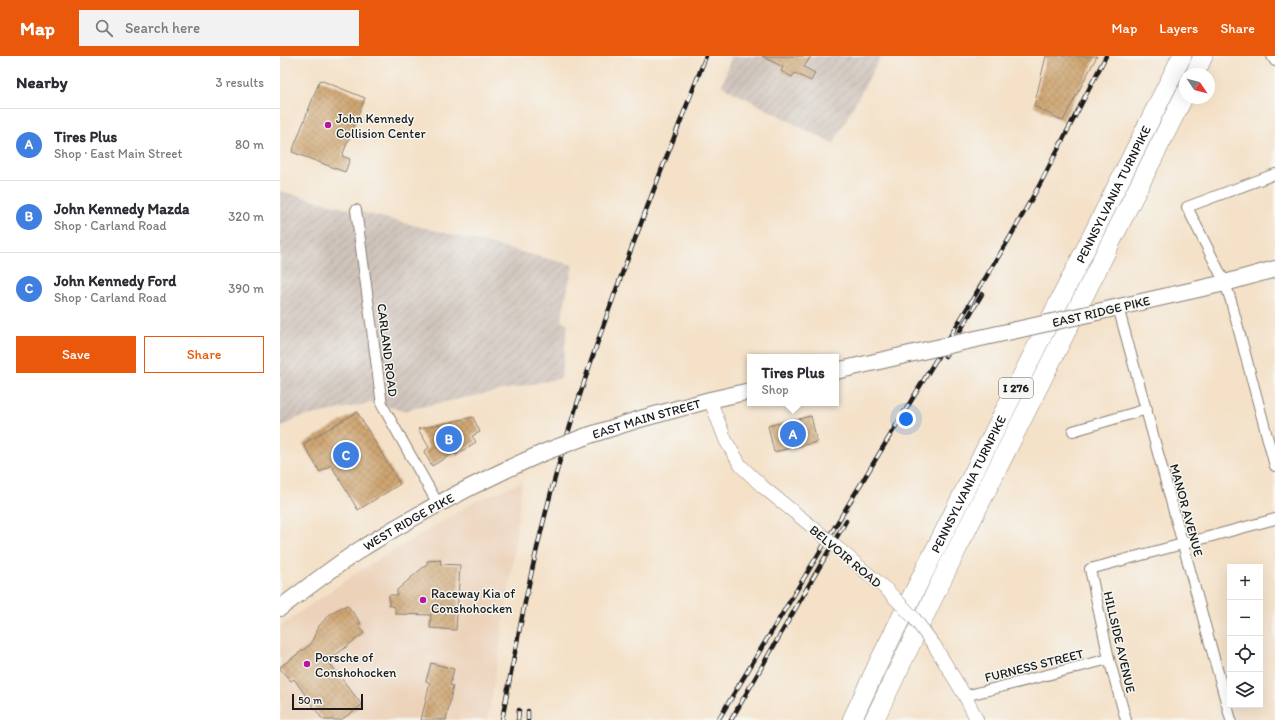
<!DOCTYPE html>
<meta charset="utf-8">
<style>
:root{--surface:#fff;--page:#f2f2f3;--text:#2b2b33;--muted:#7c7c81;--line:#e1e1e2;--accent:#ea580c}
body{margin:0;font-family:Itim,sans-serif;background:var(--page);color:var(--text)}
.controls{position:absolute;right:12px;bottom:12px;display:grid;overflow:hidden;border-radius:0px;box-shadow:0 4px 16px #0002}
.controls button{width:36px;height:36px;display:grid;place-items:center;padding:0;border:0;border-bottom:1px solid var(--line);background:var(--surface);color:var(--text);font:20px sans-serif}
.compass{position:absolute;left:899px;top:12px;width:36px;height:36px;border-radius:50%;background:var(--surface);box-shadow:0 4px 16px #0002;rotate:125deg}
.scale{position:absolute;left:12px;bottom:10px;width:71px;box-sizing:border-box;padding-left:4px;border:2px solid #1c1c1c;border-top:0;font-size:11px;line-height:14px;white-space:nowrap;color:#1c1c1c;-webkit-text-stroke:3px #f6f6f2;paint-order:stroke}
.you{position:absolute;left:626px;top:363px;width:14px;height:14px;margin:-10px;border:3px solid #fff;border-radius:50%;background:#1a73e8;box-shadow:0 0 0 6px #1a73e833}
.badge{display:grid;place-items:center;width:26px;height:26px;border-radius:50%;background:var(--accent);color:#fff;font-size:13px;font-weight:700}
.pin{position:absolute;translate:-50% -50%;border:2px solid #fff;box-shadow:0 1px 4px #0006}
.popup{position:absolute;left:467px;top:298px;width:92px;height:52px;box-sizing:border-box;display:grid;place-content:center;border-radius:0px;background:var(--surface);filter:drop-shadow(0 1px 3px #0005);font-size:13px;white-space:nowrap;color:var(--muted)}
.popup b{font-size:15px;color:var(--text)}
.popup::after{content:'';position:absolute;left:50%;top:100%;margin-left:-8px;border:8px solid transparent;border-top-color:var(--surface)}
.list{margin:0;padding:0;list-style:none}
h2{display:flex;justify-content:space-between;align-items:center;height:52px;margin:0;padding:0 16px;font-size:17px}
h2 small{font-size:13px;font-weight:400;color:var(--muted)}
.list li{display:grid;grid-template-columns:26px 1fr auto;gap:12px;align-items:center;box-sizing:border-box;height:72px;padding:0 16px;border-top:1px solid var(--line)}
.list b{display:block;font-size:15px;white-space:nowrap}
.list p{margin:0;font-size:13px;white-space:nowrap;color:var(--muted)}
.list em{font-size:13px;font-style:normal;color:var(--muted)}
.actions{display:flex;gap:8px;padding:12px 16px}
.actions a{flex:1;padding:9px 0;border:1px solid var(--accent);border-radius:0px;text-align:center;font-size:14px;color:var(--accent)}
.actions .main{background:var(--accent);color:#fff}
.icon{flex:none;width:22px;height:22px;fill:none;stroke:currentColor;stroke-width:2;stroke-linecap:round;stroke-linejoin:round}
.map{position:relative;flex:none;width:995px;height:664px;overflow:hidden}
header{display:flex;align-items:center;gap:24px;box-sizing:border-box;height:56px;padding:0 20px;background:var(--accent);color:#fff}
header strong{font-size:19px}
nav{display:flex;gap:22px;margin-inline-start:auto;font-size:14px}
.search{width:280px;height:36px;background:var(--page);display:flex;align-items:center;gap:10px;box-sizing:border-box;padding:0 14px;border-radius:0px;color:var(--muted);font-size:15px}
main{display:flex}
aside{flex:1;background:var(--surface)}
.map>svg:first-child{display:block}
.built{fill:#ecd2b9}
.industrial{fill:url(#industrial-furrows)}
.building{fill:url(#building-cross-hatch)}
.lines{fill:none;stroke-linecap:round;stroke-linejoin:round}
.minor-casing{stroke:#887e72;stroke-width:12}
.tertiary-casing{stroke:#887e72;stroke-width:14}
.primary-casing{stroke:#887e72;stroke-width:18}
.motorway-casing{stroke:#887e72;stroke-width:20}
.minor{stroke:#fff;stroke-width:10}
.tertiary{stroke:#fff;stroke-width:13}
.primary{stroke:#fff;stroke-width:16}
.motorway{stroke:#fff;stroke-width:19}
.rail-casing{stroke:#1c1c1c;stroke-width:4.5}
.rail{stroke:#f6f6f2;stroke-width:3;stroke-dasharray:9;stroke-linecap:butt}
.tertiary-bridge-casing{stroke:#887e72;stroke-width:14;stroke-linecap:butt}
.primary-bridge-casing{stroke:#887e72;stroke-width:18;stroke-linecap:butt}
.tertiary-bridge{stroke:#fff;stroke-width:13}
.primary-bridge{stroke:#fff;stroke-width:16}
.poi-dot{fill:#b5179e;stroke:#f6f6f2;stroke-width:1.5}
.labels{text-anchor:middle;stroke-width:3;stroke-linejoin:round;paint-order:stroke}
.shield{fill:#f6f6f2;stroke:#5d5d5c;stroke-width:1}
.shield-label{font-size:12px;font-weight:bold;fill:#1c1c1c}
.poi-label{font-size:13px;fill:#1c1c1c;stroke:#f6f6f2;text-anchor:start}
.street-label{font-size:13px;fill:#1c1c1c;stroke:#f6f6f2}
</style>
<header>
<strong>Map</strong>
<div class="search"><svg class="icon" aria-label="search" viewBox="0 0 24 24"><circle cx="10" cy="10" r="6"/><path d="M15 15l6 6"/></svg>Search here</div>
<nav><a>Map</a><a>Layers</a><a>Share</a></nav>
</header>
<main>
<aside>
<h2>Nearby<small>3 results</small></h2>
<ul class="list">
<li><span class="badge" style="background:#3f7fe0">A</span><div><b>Tires Plus</b><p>Shop · East Main Street</p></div><em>80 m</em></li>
<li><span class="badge" style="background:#3f7fe0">B</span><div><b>John Kennedy Mazda</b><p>Shop · Carland Road</p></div><em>320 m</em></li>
<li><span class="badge" style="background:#3f7fe0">C</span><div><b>John Kennedy Ford</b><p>Shop · Carland Road</p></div><em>390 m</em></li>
</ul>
<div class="actions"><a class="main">Save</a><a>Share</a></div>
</aside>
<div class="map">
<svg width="995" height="664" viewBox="0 0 995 664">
<defs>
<pattern id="industrial-furrows" width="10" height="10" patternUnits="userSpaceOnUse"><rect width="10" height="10" fill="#cec2b9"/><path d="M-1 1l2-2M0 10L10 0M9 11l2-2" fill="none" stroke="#b0a69e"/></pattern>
<pattern id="building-cross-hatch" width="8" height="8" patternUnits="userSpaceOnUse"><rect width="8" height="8" fill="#cea572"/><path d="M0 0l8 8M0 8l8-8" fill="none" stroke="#b08d62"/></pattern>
</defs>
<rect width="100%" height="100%" fill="#f6f6f2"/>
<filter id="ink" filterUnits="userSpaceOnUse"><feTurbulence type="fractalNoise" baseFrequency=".025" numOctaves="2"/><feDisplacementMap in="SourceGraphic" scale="8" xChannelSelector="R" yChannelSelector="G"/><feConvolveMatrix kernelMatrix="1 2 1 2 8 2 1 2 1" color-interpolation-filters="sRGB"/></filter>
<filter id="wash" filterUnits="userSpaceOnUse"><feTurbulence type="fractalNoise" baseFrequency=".012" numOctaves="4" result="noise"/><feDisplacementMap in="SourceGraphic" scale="16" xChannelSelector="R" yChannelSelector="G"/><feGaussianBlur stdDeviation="0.9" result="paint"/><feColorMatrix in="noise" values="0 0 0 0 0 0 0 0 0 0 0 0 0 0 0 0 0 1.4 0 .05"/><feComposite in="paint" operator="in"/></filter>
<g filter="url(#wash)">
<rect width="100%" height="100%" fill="#f4e1c8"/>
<polygon class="built" points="242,426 232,513 212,639 207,664 0,664 0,570 81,514 198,444"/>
<g class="industrial">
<polygon points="451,0 601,0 553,88 442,30"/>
<polygon points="0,135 69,153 293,209 281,265 288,267 281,322 122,355 96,346 17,362 0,372"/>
</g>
<g id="blocks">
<g class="building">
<polygon points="482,0 531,0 524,11 535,17 531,25 515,17 512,21 501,15 503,11"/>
<polygon points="766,0 817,0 783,65 754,50"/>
<polygon points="40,24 85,42 62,100 70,103 65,116 12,96"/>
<polygon points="77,356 120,428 78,454 51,409 40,416 23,388"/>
<polygon points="531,360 537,386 494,396 488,370"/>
<polygon points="193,361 200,376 192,380 196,386 176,399 175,396 152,410 144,396 149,391 138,373"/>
<polygon points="161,504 160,508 180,509 176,574 150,572 151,559 115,558 115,551 109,549 109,539 117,539 117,534 147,508 147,505"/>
<polygon points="67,549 81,567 78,568 84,577 48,605 82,649 61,664 43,664 14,623 11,625 0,613 0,611 30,589 39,570 49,559 58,553"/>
<polygon points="151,607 174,613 170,629 173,630 166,664 141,664 150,627 146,625"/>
</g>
</g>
</g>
<g filter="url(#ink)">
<use href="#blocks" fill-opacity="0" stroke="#887e72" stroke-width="1"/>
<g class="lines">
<defs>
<g id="minor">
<polyline points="992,0 995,5"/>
<polyline points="995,118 907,151 945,227 951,245 995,410"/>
<polyline points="76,154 102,349 158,448"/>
<polyline points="838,251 951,664"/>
<polyline points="793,375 867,353"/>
<polyline points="685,640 829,603"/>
<polyline points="846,664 829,603 810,513 995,463"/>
</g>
<g id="tertiary">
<polyline points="430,344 446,385 461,410 483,431 535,473"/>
<polyline points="560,494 607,534"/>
<polyline points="654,589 685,640 697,664"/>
</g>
<g id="primary">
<polyline points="817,256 945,227 995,213"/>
<polyline points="556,315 647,294"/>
<path id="s1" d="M 307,380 L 360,363 L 430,344 L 470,335"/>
<path id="s2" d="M 0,552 C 28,531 55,510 84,491 C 142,455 203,423 265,396"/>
</g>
<g id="motorway">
<polyline points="915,18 923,0"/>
<path id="s3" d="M 572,664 L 599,606 L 902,0"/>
<polyline points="594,664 667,513 905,38"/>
</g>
</defs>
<use href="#minor" class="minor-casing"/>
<use href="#tertiary" class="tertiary-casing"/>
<use href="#primary" class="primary-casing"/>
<use href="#motorway" class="motorway-casing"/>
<use href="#minor" class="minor"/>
<use href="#tertiary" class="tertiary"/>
<use href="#primary" class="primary"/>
<use href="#motorway" class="motorway"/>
<defs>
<g id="rail">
<polyline points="665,300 702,238"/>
<path d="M 222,664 C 238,579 254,495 278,411 C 318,271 373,136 426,0"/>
<polyline points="238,664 239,654"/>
<polyline points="248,664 248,655"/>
<polyline points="438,664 729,183 760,128 826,0"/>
<polyline points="451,664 566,465"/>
</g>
</defs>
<use href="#rail" class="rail-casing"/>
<use href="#rail" class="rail"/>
<defs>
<g id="tertiary-bridge">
<polyline points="535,473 560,494"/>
<polyline points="607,534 634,562 654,589"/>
</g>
<g id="primary-bridge">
<polyline points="647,294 817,256"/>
<polyline points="265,396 307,380"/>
</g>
</defs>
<use href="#tertiary-bridge" class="tertiary-bridge-casing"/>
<use href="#primary-bridge" class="primary-bridge-casing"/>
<use href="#tertiary-bridge" class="tertiary-bridge"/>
<use href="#primary-bridge" class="primary-bridge"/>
</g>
</g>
<g class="poi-dot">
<circle cx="48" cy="69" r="4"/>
<circle cx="143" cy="544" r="4"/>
<circle cx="27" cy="608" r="4"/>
</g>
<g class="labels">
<rect class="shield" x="719" y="322" width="34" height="20" rx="3"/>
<g class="shield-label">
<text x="736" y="336">I 276</text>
</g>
<g class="poi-label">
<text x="56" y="67">John Kennedy<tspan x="56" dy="15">Collision Center</tspan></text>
<text x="151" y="542">Raceway Kia of<tspan x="151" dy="15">Conshohocken</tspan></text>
<text x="35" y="606">Porsche of<tspan x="35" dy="15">Conshohocken</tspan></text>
</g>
<g class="street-label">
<text dy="5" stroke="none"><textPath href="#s3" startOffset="587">PENNSYLVANIA TURNPIKE</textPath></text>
<text transform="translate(821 255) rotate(-13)" y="5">EAST RIDGE PIKE</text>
<text transform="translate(108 294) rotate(83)" y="5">CARLAND ROAD</text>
<text dy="5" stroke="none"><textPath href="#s1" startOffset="62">EAST MAIN STREET</textPath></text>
<text dy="5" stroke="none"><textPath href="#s3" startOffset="263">PENNSYLVANIA TURNPIKE</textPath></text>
<text transform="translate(907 454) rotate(75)" y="5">MANOR AVENUE</text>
<text dy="5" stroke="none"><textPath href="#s2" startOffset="155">WEST RIDGE PIKE</textPath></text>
<text transform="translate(566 500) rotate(40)" y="5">BELVOIR ROAD</text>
<text transform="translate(840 586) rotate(77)" y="5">HILLSIDE AVENUE</text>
<text transform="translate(754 609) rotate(-14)" y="5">FURNESS STREET</text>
</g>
</g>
</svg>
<div class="controls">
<button>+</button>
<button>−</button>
<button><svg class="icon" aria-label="locate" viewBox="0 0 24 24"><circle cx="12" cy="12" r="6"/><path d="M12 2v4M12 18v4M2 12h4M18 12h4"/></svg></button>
<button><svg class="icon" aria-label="layers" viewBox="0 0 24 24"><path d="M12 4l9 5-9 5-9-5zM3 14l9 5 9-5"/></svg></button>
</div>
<svg class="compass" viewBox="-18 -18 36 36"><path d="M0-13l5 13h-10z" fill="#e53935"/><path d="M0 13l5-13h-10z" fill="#7c7c81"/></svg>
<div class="scale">50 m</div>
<div class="you"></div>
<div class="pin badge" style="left:513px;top:378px;background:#3f7fe0">A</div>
<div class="popup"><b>Tires Plus</b>Shop</div>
<div class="pin badge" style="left:169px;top:383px;background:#3f7fe0">B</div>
<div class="pin badge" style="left:66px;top:399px;background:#3f7fe0">C</div>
</div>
</main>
